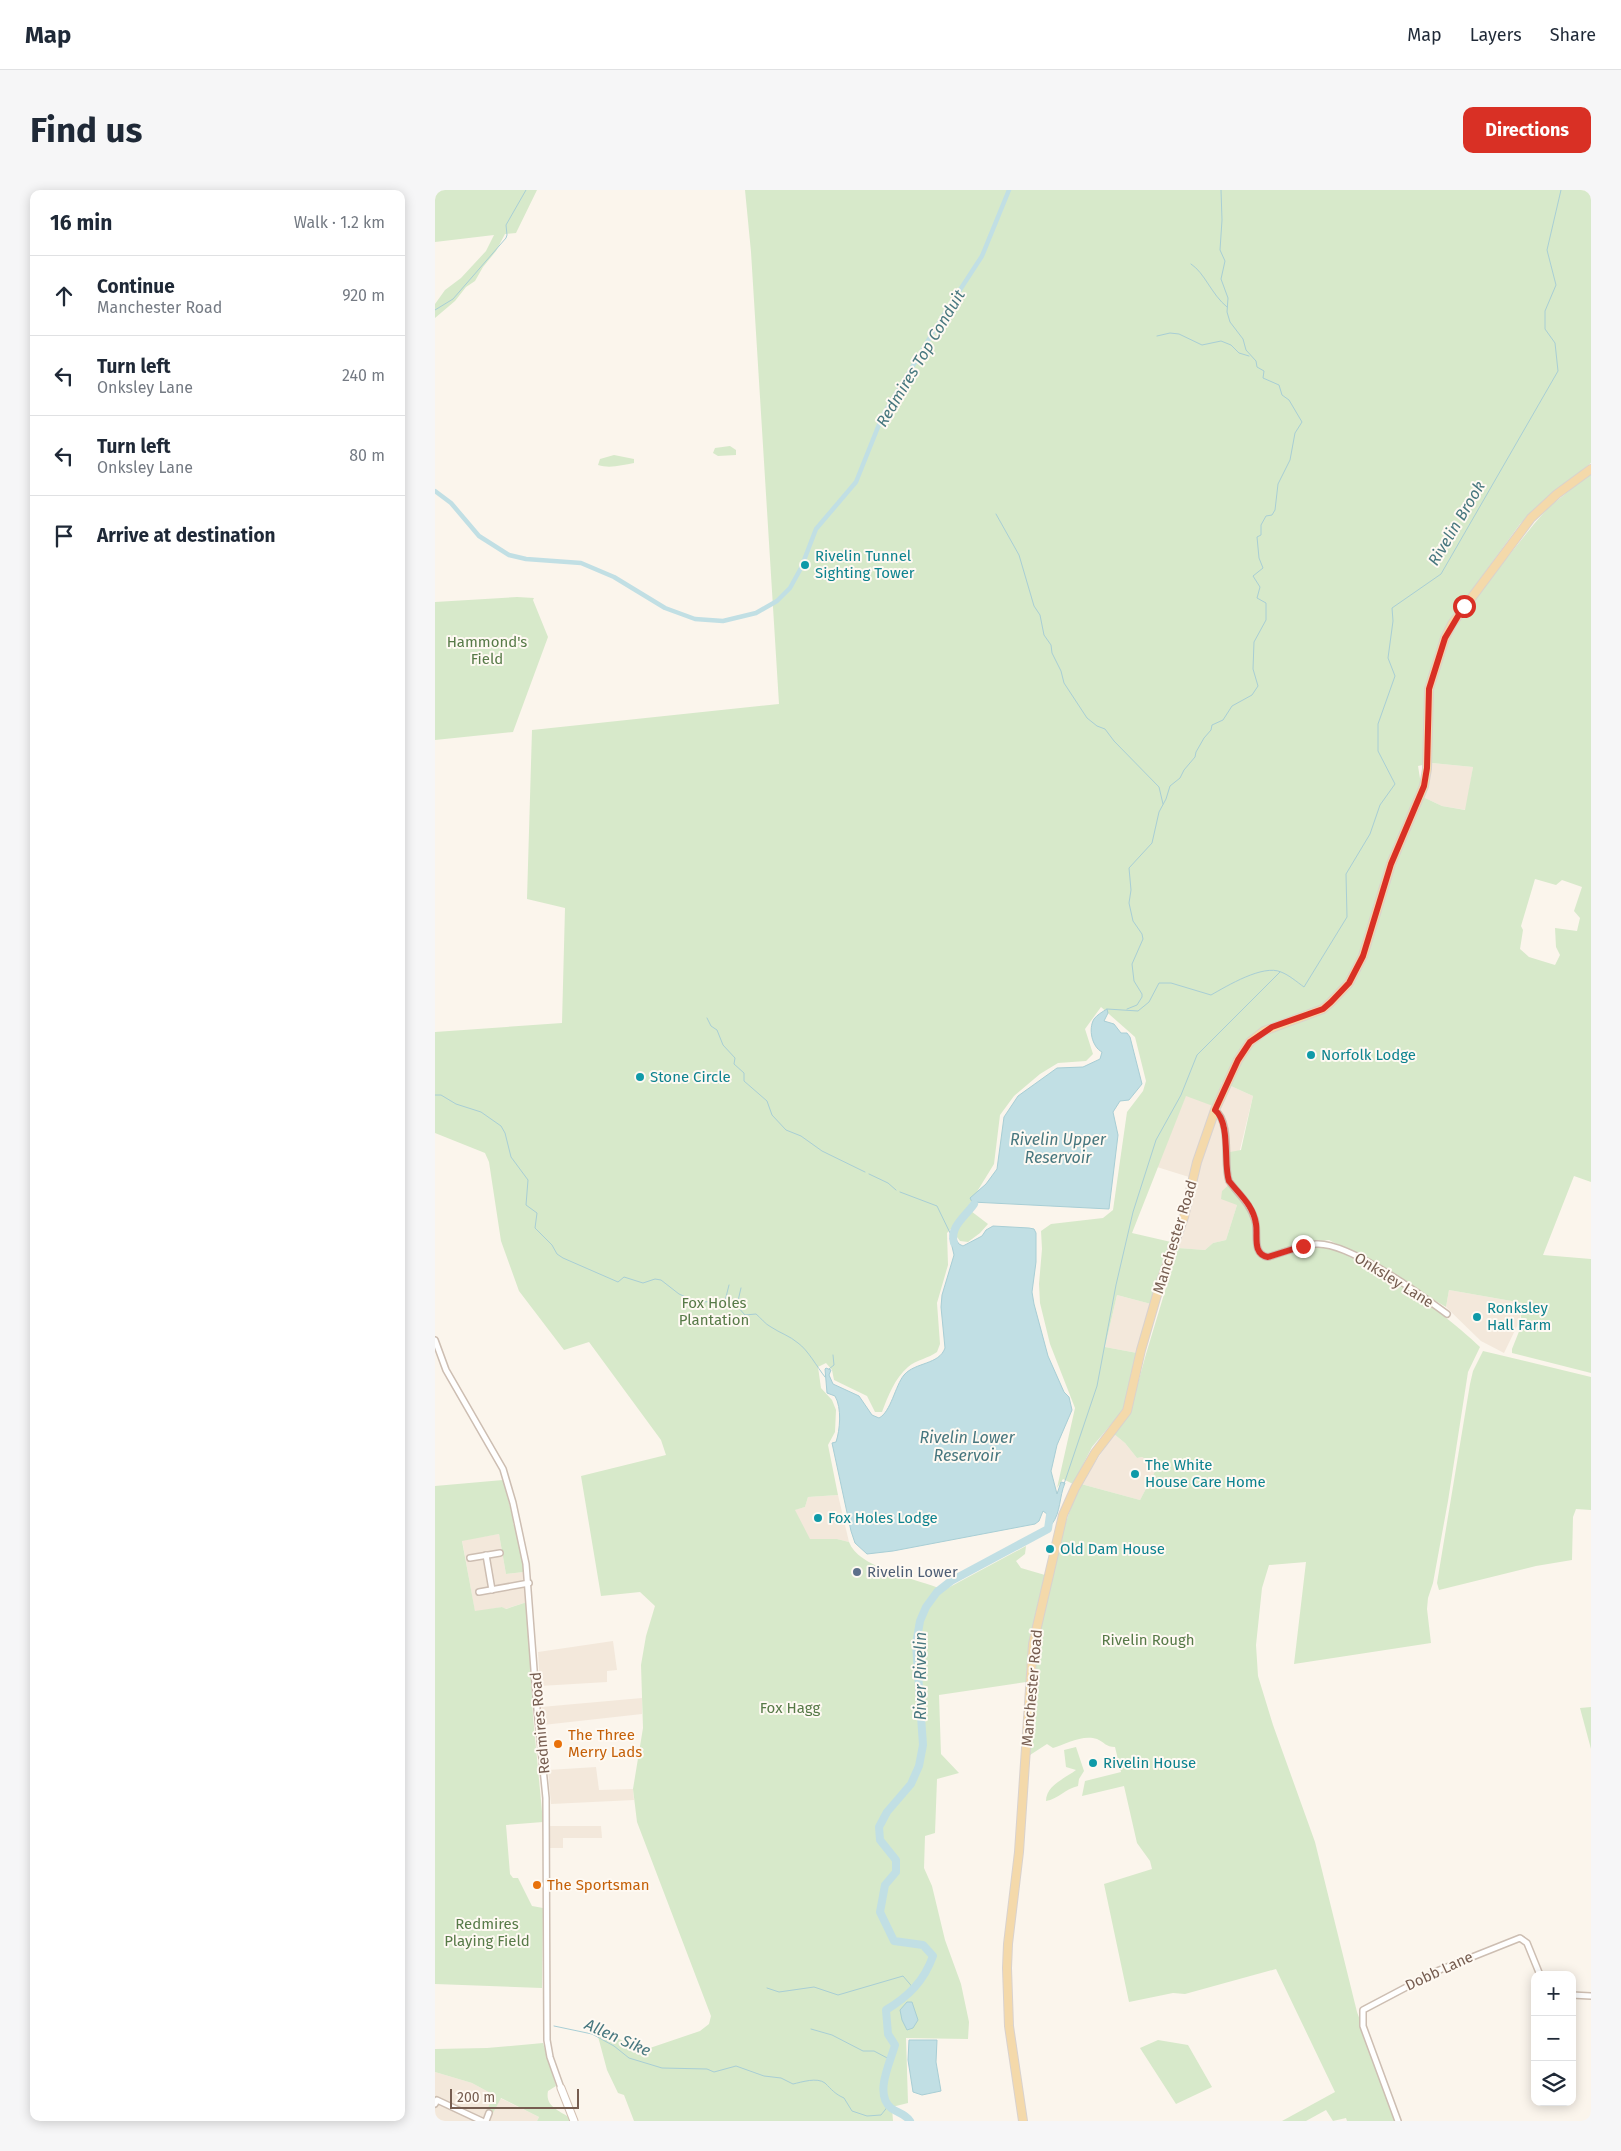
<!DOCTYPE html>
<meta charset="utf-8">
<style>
:root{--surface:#fff;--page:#f6f6f7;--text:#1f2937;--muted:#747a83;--line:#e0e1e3;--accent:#d93025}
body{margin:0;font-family:"Fira Sans",sans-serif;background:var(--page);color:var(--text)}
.controls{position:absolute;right:15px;bottom:15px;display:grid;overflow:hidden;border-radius:10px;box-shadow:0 2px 12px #0003}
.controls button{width:45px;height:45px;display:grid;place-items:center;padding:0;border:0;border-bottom:1px solid var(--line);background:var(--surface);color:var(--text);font:25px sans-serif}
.scale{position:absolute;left:15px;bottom:12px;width:129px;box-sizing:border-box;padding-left:5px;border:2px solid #765d50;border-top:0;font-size:14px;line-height:18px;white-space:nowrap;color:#765d50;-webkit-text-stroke:4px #fef9f2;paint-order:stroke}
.stop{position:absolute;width:15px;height:15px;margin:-11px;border:4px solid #d93025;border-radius:50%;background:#fff}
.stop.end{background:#d93025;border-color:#fff;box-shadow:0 1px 5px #0008}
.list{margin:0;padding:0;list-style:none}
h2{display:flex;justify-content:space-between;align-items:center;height:65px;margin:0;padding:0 20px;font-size:21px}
h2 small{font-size:16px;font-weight:400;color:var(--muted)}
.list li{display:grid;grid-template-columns:32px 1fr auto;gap:15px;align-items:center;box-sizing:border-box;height:80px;padding:0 20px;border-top:1px solid var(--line)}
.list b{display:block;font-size:19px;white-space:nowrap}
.list p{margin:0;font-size:16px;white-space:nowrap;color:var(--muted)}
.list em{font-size:16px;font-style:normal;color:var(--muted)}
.icon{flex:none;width:28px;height:28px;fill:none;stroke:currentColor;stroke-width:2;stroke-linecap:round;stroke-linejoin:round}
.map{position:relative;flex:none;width:1156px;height:1931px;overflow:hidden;border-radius:10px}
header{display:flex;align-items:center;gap:30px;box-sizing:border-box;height:70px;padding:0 25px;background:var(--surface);border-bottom:1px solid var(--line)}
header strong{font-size:24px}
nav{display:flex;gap:28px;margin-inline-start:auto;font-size:18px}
.intro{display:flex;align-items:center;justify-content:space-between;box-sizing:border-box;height:120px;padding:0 30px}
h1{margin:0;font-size:35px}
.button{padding:12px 22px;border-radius:10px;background:var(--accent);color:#fff;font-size:18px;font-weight:700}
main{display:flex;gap:30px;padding:0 30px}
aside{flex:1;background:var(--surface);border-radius:10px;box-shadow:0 2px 12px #0003}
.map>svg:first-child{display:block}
.residential{fill:#f3e8db}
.green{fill:#d7e9ca;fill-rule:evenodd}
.water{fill:#c1dfe4;stroke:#a8ced5}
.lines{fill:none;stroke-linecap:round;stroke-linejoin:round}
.stream{stroke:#a8ced5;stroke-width:1}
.canal{stroke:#c1dfe4;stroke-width:4.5}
.river{stroke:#c1dfe4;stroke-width:8}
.street-casing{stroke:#cdbeb2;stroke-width:8}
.secondary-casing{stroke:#d3c0b2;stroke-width:9}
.primary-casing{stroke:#d9d2ce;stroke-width:10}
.street{stroke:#fff;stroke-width:5}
.secondary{stroke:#fff;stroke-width:7}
.primary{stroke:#f4d9aa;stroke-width:8}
.route{stroke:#d93025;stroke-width:6}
.culture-dot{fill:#0f9aa8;stroke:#fef9f2;stroke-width:2}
.service-dot{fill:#5c6f8a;stroke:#fef9f2;stroke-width:2}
.food-dot{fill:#e8710a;stroke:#fef9f2;stroke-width:2}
.labels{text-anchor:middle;stroke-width:4;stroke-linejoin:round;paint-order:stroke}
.culture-label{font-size:15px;fill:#0d838f;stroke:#fef9f2;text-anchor:start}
.park-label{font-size:15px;fill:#577a48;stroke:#fef9f2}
.street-label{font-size:15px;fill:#765d50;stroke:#fef9f2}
.service-label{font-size:15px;fill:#4e5e75;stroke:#fef9f2;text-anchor:start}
.food-label{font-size:15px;fill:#c56008;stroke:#fef9f2;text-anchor:start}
.water-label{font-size:16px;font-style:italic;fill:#47777f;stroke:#fef9f2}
</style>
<header>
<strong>Map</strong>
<nav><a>Map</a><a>Layers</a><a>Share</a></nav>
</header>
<div class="intro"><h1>Find us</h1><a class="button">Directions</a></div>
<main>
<aside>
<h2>16 min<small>Walk · 1.2 km</small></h2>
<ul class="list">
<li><svg class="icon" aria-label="ahead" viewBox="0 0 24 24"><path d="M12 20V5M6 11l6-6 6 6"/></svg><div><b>Continue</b><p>Manchester Road</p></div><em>920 m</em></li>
<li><svg class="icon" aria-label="left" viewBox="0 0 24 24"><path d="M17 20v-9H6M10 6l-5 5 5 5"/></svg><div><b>Turn left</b><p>Onksley Lane</p></div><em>240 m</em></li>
<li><svg class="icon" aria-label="left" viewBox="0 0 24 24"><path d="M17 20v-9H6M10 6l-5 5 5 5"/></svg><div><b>Turn left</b><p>Onksley Lane</p></div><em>80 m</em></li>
<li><svg class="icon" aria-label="arrive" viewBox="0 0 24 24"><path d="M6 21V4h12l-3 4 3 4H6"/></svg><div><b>Arrive at destination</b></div></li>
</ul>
</aside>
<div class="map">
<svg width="1156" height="1931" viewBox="0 0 1156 1931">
<rect width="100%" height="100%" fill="#fbf5ec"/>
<g class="residential">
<polygon points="997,573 1038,577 1031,620 1007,616 988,607"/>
<polygon points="787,892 818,906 797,992 802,1015 791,1050 778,1053 770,1060 743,1058 736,1052 749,1013 754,987 722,977 751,905"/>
<polygon points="1014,1100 1088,1113 1085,1120 1085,1130 1069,1163 1046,1151 1011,1117"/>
<polygon points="682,1105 716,1114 702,1163 670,1157"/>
<polygon points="679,1244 690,1253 702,1268 707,1267 723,1276 705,1310 646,1294"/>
<polygon points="403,1305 414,1352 402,1349 375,1350 359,1320 370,1317 373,1307"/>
<polygon points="64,1344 71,1384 89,1382 89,1389 84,1392 85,1395 90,1397 92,1412 70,1419 67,1417 40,1422 27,1350"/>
<polygon points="178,1451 182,1480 172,1481 172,1492 105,1496 103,1462"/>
<polygon points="207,1508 207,1524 108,1535 106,1517"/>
<polygon points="161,1577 164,1600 198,1599 199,1610 116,1614 113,1580"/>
<polygon points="115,1636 166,1636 167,1648 128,1648 128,1658 115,1658"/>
<polygon points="0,1882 37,1893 59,1905 52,1921 57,1925 65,1908 104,1927 102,1931 0,1931"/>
</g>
<g class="green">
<polygon points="0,0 102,0 81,43 70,44 61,61 48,77 40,91 31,97 20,111 0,128 0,114 10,100 26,88 51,61 59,45 0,52"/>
<path d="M 310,0 L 1156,0 L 1156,273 L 1112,308 L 1085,334 L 1026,415 L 1031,419 L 1099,334 L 1113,318 L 1156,283 L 1156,992 L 1139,986 L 1108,1065 L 1156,1069 L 1156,1183 L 1077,1163 L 1077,1159 L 1089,1129 L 1086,1128 L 1085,1120 L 1088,1113 L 1014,1100 L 1011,1117 C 972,1094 933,1070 894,1050 L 861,1054 L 849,1060 L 847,1066 C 857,1063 868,1055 879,1055 C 924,1058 1013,1126 1045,1157 L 1033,1182 L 1013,1311 L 998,1393 L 993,1408 L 992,1419 L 996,1453 L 859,1474 L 871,1372 L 834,1375 L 827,1398 L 821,1455 L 823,1486 L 838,1535 L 880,1652 L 922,1822 L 962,1931 L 912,1931 L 911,1928 L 898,1931 L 891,1920 L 871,1931 L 847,1931 L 900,1902 L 841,1779 L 750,1804 L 738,1803 L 694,1812 L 669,1694 L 717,1679 L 715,1671 L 702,1653 L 689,1596 L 647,1606 L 650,1591 L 686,1582 L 680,1557 C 671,1557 669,1552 662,1549 C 648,1544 630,1554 618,1558 L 612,1554 L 595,1565 C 597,1540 596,1514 599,1489 C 605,1427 620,1350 646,1294 L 705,1310 L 723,1276 L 707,1267 L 702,1268 L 690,1253 L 679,1244 L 695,1222 L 711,1164 L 743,1058 L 770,1060 L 778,1053 L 791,1050 L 802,1015 L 786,1009 L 787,1001 L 797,992 L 794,982 L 795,962 L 806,960 L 818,906 L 787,892 L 778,916 L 751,906 L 697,1043 L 736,1052 L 716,1114 L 682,1105 L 670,1157 L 702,1163 L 689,1219 L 657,1257 L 638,1294 L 628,1289 L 622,1298 L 640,1218 L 615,1154 L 605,1113 L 604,1094 L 607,1059 L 606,1041 L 616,1034 L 668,1028 L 678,1020 L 692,922 L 708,901 L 711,891 L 700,847 L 666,817 L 650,839 L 658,864 L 651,871 L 623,873 L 605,884 L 579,906 L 565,925 L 559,974 L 532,1018 L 553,1034 L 545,1043 L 533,1052 L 525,1051 L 516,1039 L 512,1043 L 513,1075 L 502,1113 L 505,1154 L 502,1162 C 494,1168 481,1170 473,1177 C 460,1188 453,1206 447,1222 L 440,1222 L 432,1206 L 399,1190 L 397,1180 L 391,1173 L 383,1177 L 386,1198 L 397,1210 L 401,1220 L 400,1242 L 393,1255 L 403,1305 L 373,1307 L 370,1317 L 360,1320 L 375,1349 L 402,1349 L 414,1352 C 423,1377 477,1388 501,1397 L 511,1399 L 591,1356 L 590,1364 L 581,1371 L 586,1378 L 610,1385 C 601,1420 592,1456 591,1492 L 504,1505 L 506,1564 L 524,1583 L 502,1589 L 500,1643 L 490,1646 L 489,1678 L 497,1696 L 510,1750 L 526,1794 L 534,1832 L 533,1849 L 471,1848 L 473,1913 L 457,1917 L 458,1931 L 199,1931 L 189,1905 L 183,1903 L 172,1880 L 161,1839 L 209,1860 L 265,1841 L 274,1834 L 276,1826 L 202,1632 L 198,1599 L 208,1538 L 206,1475 L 211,1446 L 220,1416 L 205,1402 L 166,1406 L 146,1286 L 231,1265 L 226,1250 L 154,1152 L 129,1160 L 84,1101 L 66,1051 L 54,972 L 50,963 L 0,943 L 0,842 L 127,833 L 130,718 L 92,709 L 97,540 L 344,514 L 316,62 ZM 997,573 L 1038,577 L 1030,620 L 1007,616 L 988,607 L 983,576 ZM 1100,689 L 1121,695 L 1127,690 L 1147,697 L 1139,721 L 1145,728 L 1142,741 L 1120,738 L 1121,757 L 1125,765 L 1120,775 L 1094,767 L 1085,759 L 1088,740 L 1086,736 Z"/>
<polygon points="295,256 301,260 301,265 283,266 278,263 280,258"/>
<path d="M 179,265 L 199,269 L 199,273 C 187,275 175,279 163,275 L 165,269 Z"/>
<polygon points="82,407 99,408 98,410 113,447 78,542 0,550 0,412"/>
<polygon points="1048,1161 1156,1187 1156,1320 1141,1319 1138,1327 1137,1370 1101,1376 1004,1400 1002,1393 1035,1194 1038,1181"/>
<polygon points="68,1290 78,1329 78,1334 80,1336 89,1382 71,1384 64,1344 27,1351 40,1421 67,1417 71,1419 92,1412 98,1526 108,1632 71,1635 75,1684 78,1688 83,1688 97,1716 108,1718 107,1798 0,1794 0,1296"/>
<polygon points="1156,1517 1156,1559 1145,1518"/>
<path d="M 641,1557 L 649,1581 L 644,1589 L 643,1596 C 630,1599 623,1609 611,1611 C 611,1595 631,1588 641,1580 L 631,1577 L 629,1560 Z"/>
<polygon points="723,1850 753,1855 777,1897 741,1914 705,1858"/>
<path d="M 108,1853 L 121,1896 L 113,1901 C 110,1916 123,1920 134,1927 L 135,1931 L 102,1931 L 104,1927 L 66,1908 L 57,1925 L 51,1922 L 59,1905 L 37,1893 L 0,1882 L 0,1859 L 52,1858 Z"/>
</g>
<g class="water">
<path d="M 672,819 L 673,823 L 669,831 L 679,834 L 686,843 L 692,843 L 695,847 L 707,894 L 694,910 L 685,911 L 678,922 L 683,945 L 674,1019 L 537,1012 L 535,1008 L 551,994 L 562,979 L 569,927 L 583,906 L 622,878 L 648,877 L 665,869 L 667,862 C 657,857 653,839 659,829 C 662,825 667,822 672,819 Z"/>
<path d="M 558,1036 L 594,1038 L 599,1039 L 601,1043 L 601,1072 L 597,1102 L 599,1114 L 613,1166 L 629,1202 L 634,1207 L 637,1220 L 622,1255 L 617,1277 L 616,1281 L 622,1304 L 626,1292 L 630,1293 C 624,1307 626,1322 617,1334 L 612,1335 L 612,1324 L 608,1321 L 604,1331 L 600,1334 L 458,1361 L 432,1364 L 420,1353 L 416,1341 L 397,1253 L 401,1252 C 405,1240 407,1218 400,1206 L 392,1203 L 390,1179 L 391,1178 L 396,1180 L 394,1185 L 398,1194 L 424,1206 L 437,1225 L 444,1228 C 456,1222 460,1196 469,1185 C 480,1172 504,1175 510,1158 L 506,1117 L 507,1105 L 519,1065 L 515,1048 L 518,1045 L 524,1054 L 528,1056 L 547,1046 L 551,1040 Z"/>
<polygon points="472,1812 477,1812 483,1830 478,1838 472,1840 467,1830 465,1820"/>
<polygon points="474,1850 502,1850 501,1872 506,1901 487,1905 478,1902 473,1870"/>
</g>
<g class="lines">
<g class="stream">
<path d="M 756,74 C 770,83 776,104 792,117"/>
<polyline points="0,120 18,109 71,48 72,45 71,35 91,0"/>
<polyline points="722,146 735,143 744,144 767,155 786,151 796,155 804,163 814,166"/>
<polyline points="561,324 584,365 599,416 605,425 609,445 616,455 617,463 626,481 629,493 652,528 662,536 670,539 679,551 724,597 728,614"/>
<path d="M 672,819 L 703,821 L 714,812 L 724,793 L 736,793 L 776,805 C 792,796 828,774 846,782 C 854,785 862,792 869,797 L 912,727 L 911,684 L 935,644 L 945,615 L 960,594 L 943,561 L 943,534 L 960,486 L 953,468 L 958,431 L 957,418 L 1006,384 L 1123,181 L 1120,153 L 1110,139 L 1110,121 L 1121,95 L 1112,60 L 1126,0"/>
<polyline points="692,819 702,815 707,807 707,804 699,791 697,774 708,749 707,744 698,731 694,713 696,700 694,678 717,653 724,622 731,609 735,596 745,588 749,580 760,567 761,562 769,548 776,540 777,535 788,530 797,516 817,505 823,496 818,479 819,452 831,430 831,413 822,408 825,397 818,386 828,378 824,368 822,347 826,345 826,335 831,326 837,325 840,320 843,294 855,270 860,243 867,232 854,210 847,205 844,195 828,188 829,181 822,177 821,171 811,160 808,149 795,132 792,122 793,108 786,89 790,71 785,60 787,30 786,0"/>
<polyline points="272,828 276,836 282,840 288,855 300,868 299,874 309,883 309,891 332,911 337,925 351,940 366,946 387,961 430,982"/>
<path d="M 0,905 L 6,905 L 21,914 L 46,922 L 66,936 L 70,943 L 76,967 L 93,990 L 91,1015 L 102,1023 L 100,1038 L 117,1055 L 122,1064 L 128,1068 L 183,1092 L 189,1087 L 208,1093 L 220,1089 L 226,1090 L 244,1104 L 253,1108 L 266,1112 L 290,1111 L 302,1116 L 310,1125 L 321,1124 C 326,1128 330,1134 336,1137 C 345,1143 355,1146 363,1153 C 373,1160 382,1177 390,1187"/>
<polyline points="434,984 453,993 461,1000"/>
<polyline points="465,1002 502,1016 517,1047"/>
<polyline points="290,1111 294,1095"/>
<polyline points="302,1115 306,1098"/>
<polyline points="394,1179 399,1175 398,1165"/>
<polyline points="629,1294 662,1196 681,1095 698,1022 721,950 746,905 762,865 845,782"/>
<polyline points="332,1798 344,1802 379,1797 403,1805 468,1786 480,1800"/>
<path d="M 119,1836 L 157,1844 L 179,1856 L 194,1868 L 227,1878 L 272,1879 L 279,1882 L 301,1876 L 329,1886 L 346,1888 L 358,1894 C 367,1892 382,1887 390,1893 C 397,1900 400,1904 409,1908 L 417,1921 L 432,1926 L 446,1925 L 454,1915"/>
<polyline points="376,1839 397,1845 428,1861 439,1861 456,1870"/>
</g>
<polyline class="canal" points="0,301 16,313 44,346 74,365 91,369 146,373 179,387 230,418 260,429 288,431 321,423 342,411 355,398 366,378 381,339 421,292 447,227 508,126 547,66 574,0"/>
<g class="river">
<path d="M 519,1053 C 514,1037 531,1026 539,1014"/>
<path d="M 475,1931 C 470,1923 462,1923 456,1918 C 439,1904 455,1873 460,1855 L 453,1844 L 451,1820 C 474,1806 489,1791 498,1766 L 488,1755 L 459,1751 L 445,1722 L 450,1695 L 461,1682 L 461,1670 L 445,1650 L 444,1637 L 452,1622 L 476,1594 L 484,1576 L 488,1555 L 481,1454 L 485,1431 L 491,1417 L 502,1402 L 516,1391 L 613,1339 L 615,1325"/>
</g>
<defs>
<g id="street">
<path d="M 780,920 C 797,933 788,974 794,991 C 804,1005 815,1013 820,1030 C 824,1043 816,1064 833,1067 C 848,1063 865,1055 881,1054 C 913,1052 985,1104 1012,1124"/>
<polyline points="0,1150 11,1180 68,1279 78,1313 91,1374 102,1519 111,1608 112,1850 115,1867 126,1898"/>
<polyline points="51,1365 57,1400"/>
<polyline points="35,1368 65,1363"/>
<polyline points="44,1402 94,1393"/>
<polyline points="1137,1805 1156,1806"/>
<polyline points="0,1914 2,1910 47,1931"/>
<polyline points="51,1931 54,1923"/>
<polyline points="963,1931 928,1836 928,1820 1002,1781 1085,1748 1092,1753 1105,1785"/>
</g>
<polyline id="secondary" points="126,1898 139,1931"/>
<polyline id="primary" points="588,1931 574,1836 572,1778 573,1754 584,1662 598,1454 628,1325 640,1298 660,1263 692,1221 706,1160 726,1091 749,1027 762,972 780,920 803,870 815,852 829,841 888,819 896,812 914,793 928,766 956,674 989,596 992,579 994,499 1010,448 1017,434 1096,328 1122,304 1156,279"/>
</defs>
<use href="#street" class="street-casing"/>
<use href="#secondary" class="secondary-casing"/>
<use href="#primary" class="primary-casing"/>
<use href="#street" class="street"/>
<use href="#secondary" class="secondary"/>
<use href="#primary" class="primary"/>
</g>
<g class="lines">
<path class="route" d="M 868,1056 L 833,1067 C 817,1064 823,1046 821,1034 C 818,1015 805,1005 794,991 C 788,974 796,933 780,920 L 803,870 L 815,852 L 837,837 L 888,819 L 896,812 L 914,793 L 928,766 L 956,674 L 989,596 L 992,578 L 994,499 L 1010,448 L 1029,416"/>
</g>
<g class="culture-dot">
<circle cx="370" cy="375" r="5"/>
<circle cx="876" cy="865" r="5"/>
<circle cx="205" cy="887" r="5"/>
<circle cx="1042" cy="1127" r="5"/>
<circle cx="700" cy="1284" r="5"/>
<circle cx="383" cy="1328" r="5"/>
<circle cx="615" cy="1359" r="5"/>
<circle cx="658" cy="1573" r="5"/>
</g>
<circle class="service-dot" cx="422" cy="1382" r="5"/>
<g class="food-dot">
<circle cx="123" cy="1554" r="5"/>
<circle cx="102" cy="1695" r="5"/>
</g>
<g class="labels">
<g class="culture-label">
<text x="380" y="371">Rivelin Tunnel<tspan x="380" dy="17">Sighting Tower</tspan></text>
<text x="886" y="870">Norfolk Lodge</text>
<text x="215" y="892">Stone Circle</text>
<text x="1052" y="1123">Ronksley<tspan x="1052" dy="17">Hall Farm</tspan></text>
<text x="710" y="1280">The White<tspan x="710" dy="17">House Care Home</tspan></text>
<text x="393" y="1333">Fox Holes Lodge</text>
<text x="625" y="1364">Old Dam House</text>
<text x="668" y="1578">Rivelin House</text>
</g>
<g class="park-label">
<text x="52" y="457">Hammond's<tspan x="52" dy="17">Field</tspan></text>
<text x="279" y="1118">Fox Holes<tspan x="279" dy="17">Plantation</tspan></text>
<text x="713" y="1455">Rivelin Rough</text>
<text x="355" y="1523">Fox Hagg</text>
<text x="52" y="1739">Redmires<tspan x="52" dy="17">Playing Field</tspan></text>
</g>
<g class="street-label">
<text transform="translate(740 1047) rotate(-73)" y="5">Manchester Road</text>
<text transform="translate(959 1090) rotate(32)" y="5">Onksley Lane</text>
<text transform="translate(597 1498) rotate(-85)" y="5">Manchester Road</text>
<text transform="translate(105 1533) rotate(-95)" y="5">Redmires Road</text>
<text transform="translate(1004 1781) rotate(-25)" y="5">Dobb Lane</text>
</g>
<g class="service-label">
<text x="432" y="1387">Rivelin Lower</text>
</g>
<g class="food-label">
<text x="133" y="1550">The Three<tspan x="133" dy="17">Merry Lads</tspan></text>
<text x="112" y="1700">The Sportsman</text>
</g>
<g class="water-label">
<text transform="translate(485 168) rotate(-59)" y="6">Redmires Top Conduit</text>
<text transform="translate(1021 333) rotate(-59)" y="6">Rivelin Brook</text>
<text x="623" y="955">Rivelin Upper<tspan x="623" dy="18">Reservoir</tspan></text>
<text x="532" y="1253">Rivelin Lower<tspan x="532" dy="18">Reservoir</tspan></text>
<text transform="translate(485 1486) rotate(-90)" y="6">River Rivelin</text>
<text transform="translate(183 1847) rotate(24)" y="6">Allen Sike</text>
</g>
</g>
</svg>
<div class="controls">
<button>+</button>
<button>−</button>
<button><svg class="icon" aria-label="layers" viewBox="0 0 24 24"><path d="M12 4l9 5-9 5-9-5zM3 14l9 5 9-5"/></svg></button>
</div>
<div class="scale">200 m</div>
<div class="stop" style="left:1029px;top:416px"></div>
<div class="stop end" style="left:868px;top:1056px"></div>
</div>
</main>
